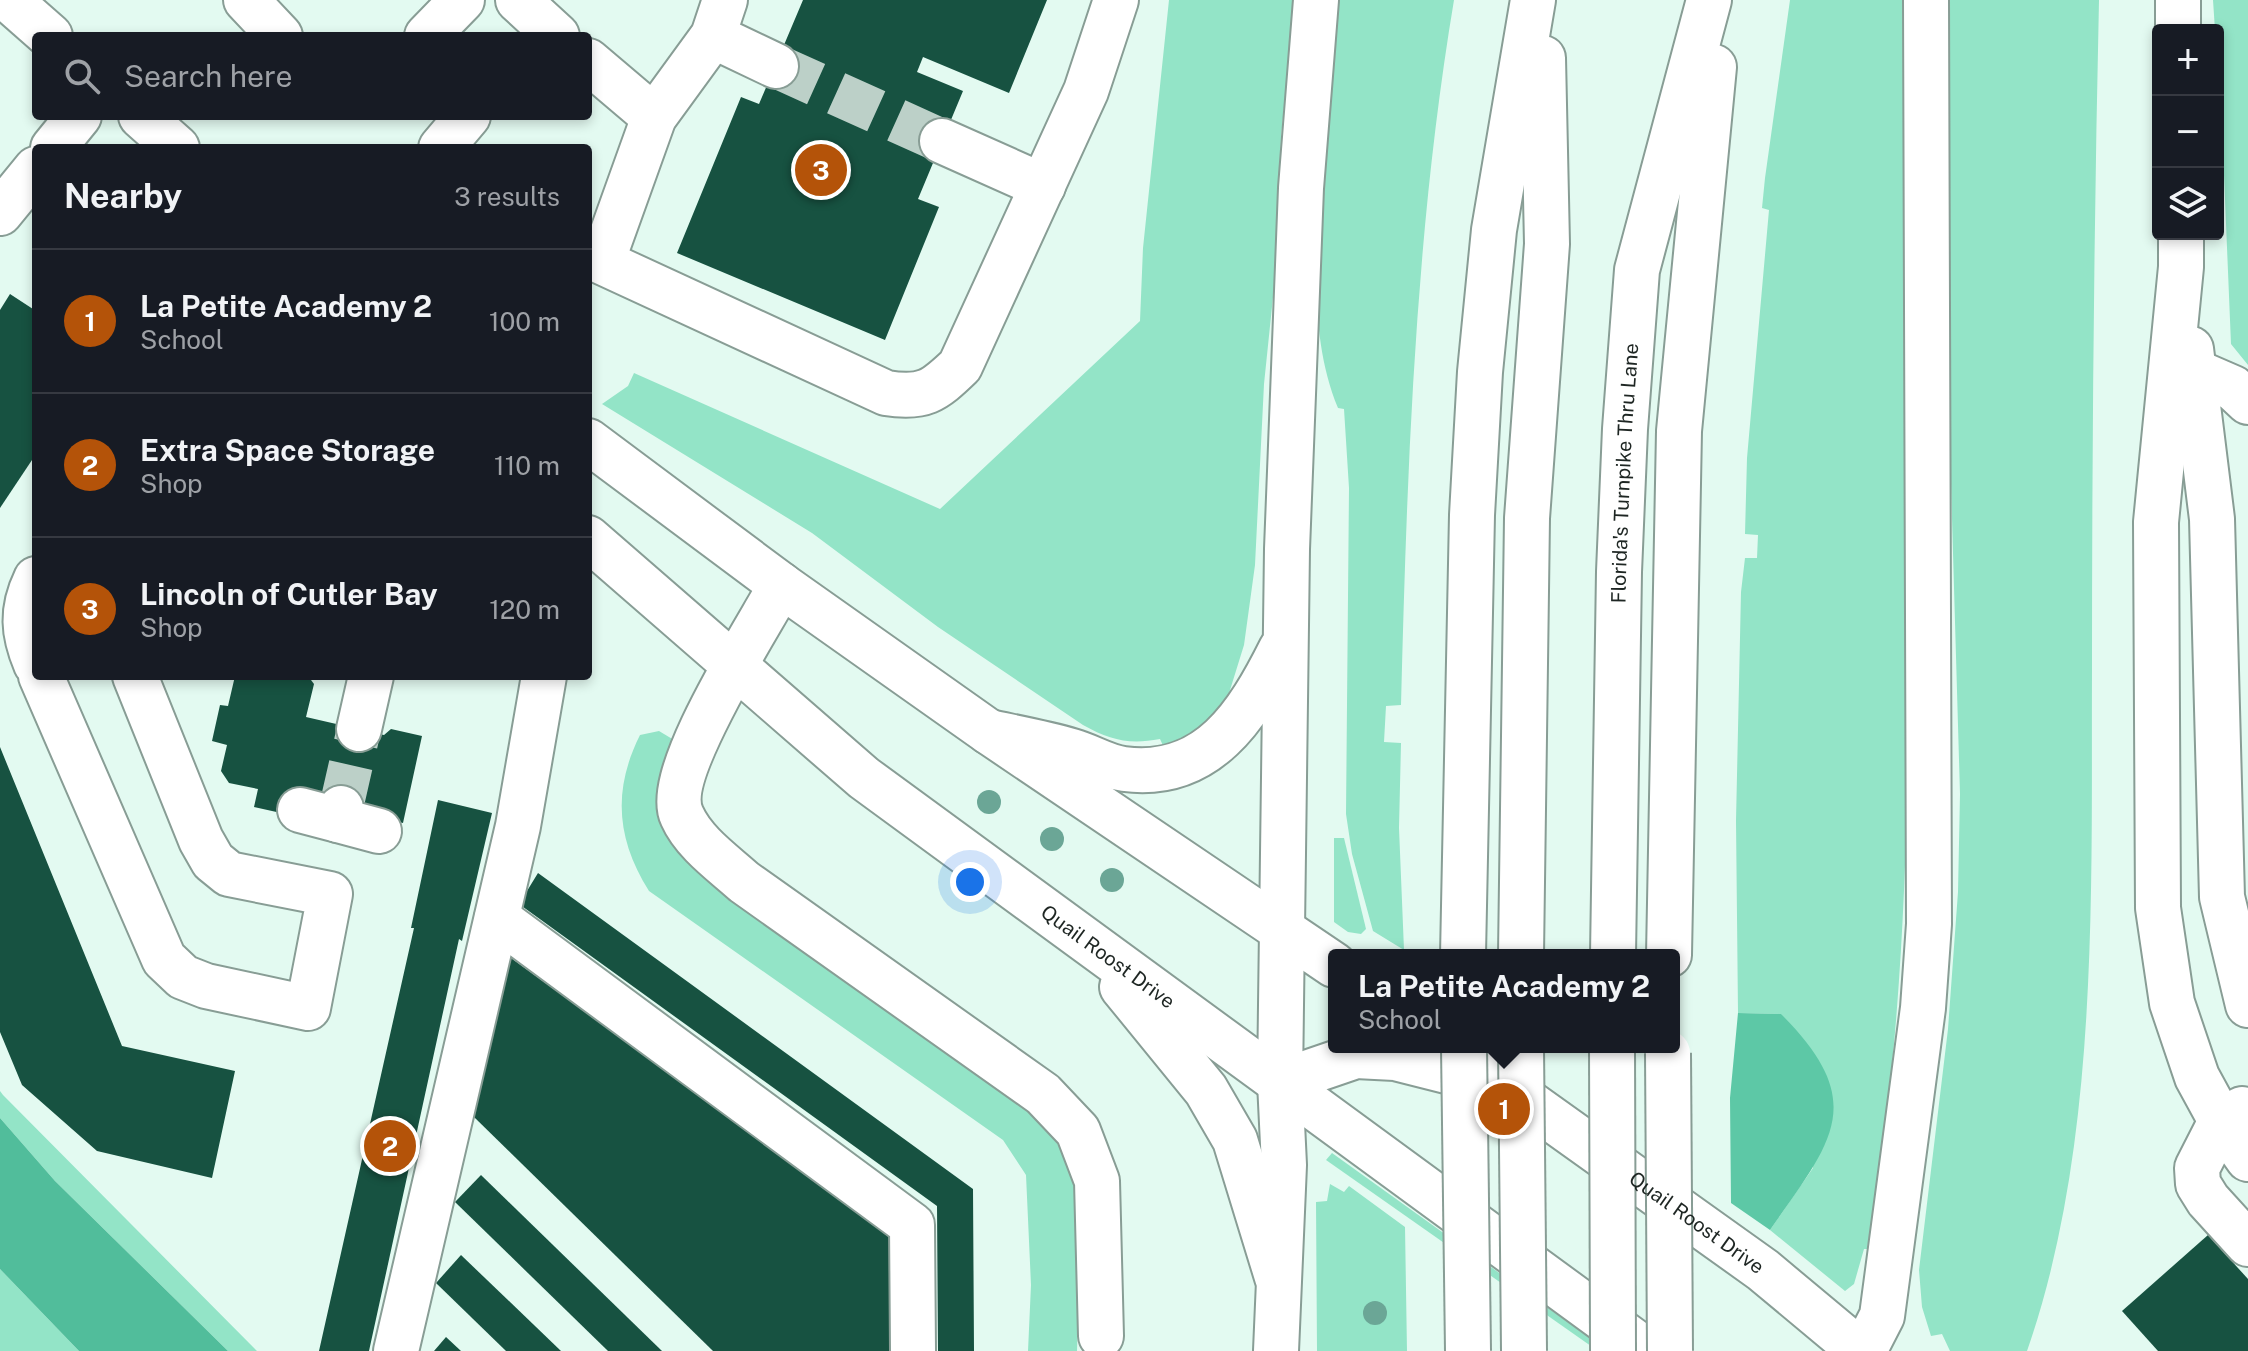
<!DOCTYPE html>
<meta charset="utf-8">
<style>
:root{--surface:#171b24;--page:#242831;--text:#f1f3f6;--muted:#9ea1a6;--line:#363941;--accent:#b45309}
body{margin:0;font-family:"Public Sans",sans-serif;background:var(--page);color:var(--text)}
.controls{position:absolute;right:24px;top:24px;display:grid;overflow:hidden;border-radius:8px;box-shadow:0 4px 12px #0003}
.controls button{width:72px;height:72px;display:grid;place-items:center;padding:0;border:0;border-bottom:2px solid var(--line);background:var(--surface);color:var(--text);font:40px sans-serif}
.you{position:absolute;left:970px;top:882px;width:28px;height:28px;margin:-20px;border:6px solid #fff;border-radius:50%;background:#1a73e8;box-shadow:0 0 0 12px #1a73e833}
.badge{display:grid;place-items:center;width:52px;height:52px;border-radius:50%;background:var(--accent);color:#fff;font-size:26px;font-weight:700}
.pin{position:absolute;translate:-50% -50%;border:4px solid #fff;box-shadow:0 2px 8px #0006}
.popup{position:absolute;left:1328px;top:949px;width:352px;height:104px;box-sizing:border-box;display:grid;place-content:center;border-radius:8px;background:var(--surface);filter:drop-shadow(0 2px 6px #0005);font-size:26px;white-space:nowrap;color:var(--muted)}
.popup b{font-size:30px;color:var(--text)}
.popup::after{content:'';position:absolute;left:50%;top:100%;margin-left:-16px;border:16px solid transparent;border-top-color:var(--surface)}
.list{margin:0;padding:0;list-style:none}
h2{display:flex;justify-content:space-between;align-items:center;height:104px;margin:0;padding:0 32px;font-size:34px}
h2 small{font-size:26px;font-weight:400;color:var(--muted)}
.list li{display:grid;grid-template-columns:52px 1fr auto;gap:24px;align-items:center;box-sizing:border-box;height:144px;padding:0 32px;border-top:2px solid var(--line)}
.list b{display:block;font-size:30px;white-space:nowrap}
.list p{margin:0;font-size:26px;white-space:nowrap;color:var(--muted)}
.list em{font-size:26px;font-style:normal;color:var(--muted)}
.icon{flex:none;width:44px;height:44px;fill:none;stroke:currentColor;stroke-width:2;stroke-linecap:round;stroke-linejoin:round}
.map{position:relative;flex:none;width:2248px;height:1351px;overflow:hidden}
.search{position:absolute;background:var(--surface);box-shadow:0 4px 12px #0003;left:32px;top:32px;width:560px;height:88px;display:flex;align-items:center;gap:20px;box-sizing:border-box;padding:0 28px;border-radius:8px;color:var(--muted);font-size:30px}
.panel{position:absolute;background:var(--surface);box-shadow:0 4px 12px #0003;left:32px;top:144px;width:560px;height:536px;border-radius:8px}
.map>svg:first-child{display:block}
.green{fill:#93e4c7}
.forest{fill:#5dc8a6}
.water{fill:#51bd9b}
.building{fill:#175241}
.lines{fill:none;stroke-linecap:round;stroke-linejoin:round}
.minor-tunnel{stroke:#bcd0c8;stroke-width:44;stroke-dasharray:44 22;stroke-linecap:butt}
.minor-casing{stroke:#889d95;stroke-width:48}
.major-casing{stroke:#889d95;stroke-width:48}
.highway-casing{stroke:#889d95;stroke-width:48}
.minor{stroke:#fff;stroke-width:44}
.major{stroke:#fff;stroke-width:44}
.highway{stroke:#fff;stroke-width:44}
.highway-bridge-casing{stroke:#889d95;stroke-width:48;stroke-linecap:butt}
.highway-bridge{stroke:#fff;stroke-width:44}
.tree{fill:#6ba696}
.labels{text-anchor:middle;stroke-width:8;stroke-linejoin:round;paint-order:stroke}
.street-label{font-size:20px;fill:#1e2623;stroke:#fff}
</style>
<div class="map">
<svg width="2248" height="1351" viewBox="0 0 2248 1351">
<rect width="100%" height="100%" fill="#e3faf1"/>
<g class="green">
<path d="M 1169,0 L 1295,0 L 1281,137 L 1278,249 L 1264,384 L 1255,565 L 1244,645 L 1226,703 L 1204,727 L 1165,750 L 1160,739 C 1129,745 1110,740 1083,725 L 938,627 L 812,533 L 602,404 L 628,386 L 634,373 L 940,509 L 1140,321 L 1143,248 Z"/>
<path d="M 1334,0 L 1454,0 C 1415,233 1407,470 1401,705 L 1386,706 L 1384,742 L 1401,743 L 1399,828 L 1404,950 L 1373,931 L 1352,854 L 1346,814 L 1349,488 L 1344,409 L 1338,408 C 1307,332 1317,246 1322,165 C 1326,110 1330,55 1334,0 Z"/>
<path d="M 1790,0 L 1908,0 C 1908,187 1908,373 1909,560 C 1909,794 1908,1017 1867,1249 L 1864,1249 L 1854,1284 L 1845,1291 L 1770,1230 L 1813,1168 L 1781,1014 L 1738,1013 L 1736,821 L 1741,592 L 1745,558 L 1757,558 L 1758,535 L 1745,534 L 1747,458 L 1769,210 L 1762,208 L 1765,178 Z"/>
<path d="M 1945,0 L 2099,0 C 2094,223 2092,446 2092,668 C 2091,888 2100,1142 2027,1351 L 1950,1351 L 1942,1334 L 1931,1336 L 1922,1307 L 1919,1270 L 1948,1029 L 1958,892 L 1960,794 L 1951,484 Z"/>
<polygon points="2213,0 2248,0 2248,365 2231,344 2218,30 2215,30"/>
<path d="M 659,731 L 674,740 L 663,795 L 1046,1119 L 1074,1163 L 1080,1240 L 1077,1351 L 1028,1351 L 1031,1285 L 1026,1175 L 1003,1140 L 649,891 C 617,840 612,791 640,735 Z"/>
<polygon points="1334,838 1344,838 1366,929 1361,934 1348,932 1334,922"/>
<polygon points="0,1091 3,1095 257,1351 228,1351 55,1181 0,1118"/>
<polygon points="1332,1153 1608,1351 1598,1351 1326,1160"/>
<polygon points="1330,1184 1344,1192 1349,1186 1405,1227 1407,1351 1317,1351 1316,1202 1327,1201"/>
<polygon points="0,1269 79,1351 0,1351"/>
</g>
<path class="forest" d="M 1738,1013 L 1781,1014 C 1870,1103 1832,1141 1770,1230 L 1731,1203 L 1730,1098 Z"/>
<polygon class="water" points="0,1118 55,1181 228,1351 79,1351 0,1269"/>
<g class="building">
<polygon points="803,0 1047,0 1009,93 923,57 917,72 963,91 918,199 939,207 885,340 677,253 741,97 759,104"/>
<polygon points="10,294 36,311 36,454 0,508 0,310"/>
<polygon points="235,676 308,676 314,684 306,717 384,735 391,729 422,736 403,823 293,798 290,815 254,807 258,789 229,783 221,771 227,745 212,741 220,705 228,706"/>
<polygon points="0,747 122,1046 235,1071 212,1178 97,1151 22,1085 0,1032"/>
<polygon points="438,800 492,813 462,941 459,939 369,1351 319,1351 414,928 411,928"/>
<polygon points="538,873 973,1189 974,1351 938,1351 937,1206 519,904"/>
<polygon points="511,958 893,1234 894,1351 713,1351 474,1117"/>
<polygon points="481,1175 662,1351 608,1351 455,1202"/>
<polygon points="2208,1235 2248,1279 2248,1351 2158,1351 2122,1311"/>
<polygon points="461,1255 561,1351 506,1351 436,1283"/>
<polygon points="446,1337 461,1351 434,1351"/>
</g>
<g class="lines">
<g class="minor-tunnel">
<polyline points="776,66 942,141"/>
<polyline points="341,808 359,729"/>
</g>
<defs>
<g id="minor">
<polyline points="246,0 280,36"/>
<polyline points="518,0 557,36"/>
<path d="M 725,0 L 713,36 L 654,117 L 602,262 L 886,393 C 924,399 934,391 960,366 L 1086,91 L 1116,0"/>
<polyline points="2178,0 2178,30"/>
<polyline points="427,36 462,0"/>
<polyline points="713,36 776,66"/>
<polyline points="588,61 654,117"/>
<polyline points="942,141 1043,186"/>
<polyline points="53,148 79,116"/>
<polyline points="441,148 468,116"/>
<polyline points="0,213 36,169"/>
<polyline points="2181,234 2181,267 2156,522 2158,908 2172,1003 2197,1077 2221,1121 2248,1159"/>
<polyline points="2191,349 2212,519 2222,897 2248,1005"/>
<polyline points="2173,362 2233,388 2248,402"/>
<path d="M 36,579 C 21,610 23,633 36,664"/>
<path d="M 781,585 C 758,628 662,774 682,816 C 694,843 723,863 744,882 L 1043,1094 L 1078,1131 L 1097,1181 L 1101,1336"/>
<polyline points="41,676 164,959 183,977 206,986 308,1008 330,894 229,874 213,861 201,840 135,676"/>
<polyline points="359,729 371,676"/>
<polyline points="341,808 338,820 379,831"/>
<polyline points="300,810 338,820"/>
<polyline points="497,918 912,1225 913,1351"/>
<polyline points="2242,1109 2221,1121 2197,1168 2198,1184 2208,1200 2248,1244"/>
<polyline points="396,1351 518,826 544,676"/>
</g>
<g id="major">
<polyline points="9,0 50,36"/>
<polyline points="141,116 177,148"/>
<polyline points="588,441 781,585 989,732 1334,965"/>
<path id="s1" d="M 588,538 L 864,778 L 1647,1351"/>
<polyline points="1122,987 1206,1090 1235,1140 1277,1277"/>
<path id="s2" d="M 1451,1047 L 1763,1270 L 1860,1351"/>
<polyline points="1280,1082 1356,1056 1395,1058 1486,1081"/>
<polyline points="1276,1351 1284,1165 1280,1082"/>
</g>
<g id="highway">
<path d="M 989,732 C 1017,738 1045,743 1072,751 C 1090,756 1106,767 1124,769 C 1208,780 1248,715 1281,649"/>
<polyline points="1463,955 1472,515 1480,372 1494,230 1533,0"/>
<polyline points="1521,955 1527,518 1547,244 1543,58"/>
<path id="s3" d="M 1613,955 L 1619,572 L 1625,429 L 1637,270 L 1709,0"/>
<polyline points="1669,955 1679,431 1714,67"/>
<polyline points="1280,1082 1287,549 1301,188 1316,0"/>
<polyline points="1864,1351 1882,1316 1923,1008 1929,924 1926,0"/>
</g>
</defs>
<use href="#minor" class="minor-casing"/>
<use href="#major" class="major-casing"/>
<use href="#highway" class="highway-casing"/>
<use href="#minor" class="minor"/>
<use href="#major" class="major"/>
<use href="#highway" class="highway"/>
<defs>
<g id="highway-bridge">
<polyline points="1464,1047 1468,1351"/>
<polyline points="1521,1047 1524,1351"/>
<polyline points="1612,1047 1613,1351"/>
<polyline points="1668,1053 1670,1351"/>
</g>
</defs>
<use href="#highway-bridge" class="highway-bridge-casing"/>
<use href="#highway-bridge" class="highway-bridge"/>
</g>
<g class="tree">
<circle cx="989" cy="802" r="12"/>
<circle cx="1052" cy="839" r="12"/>
<circle cx="1112" cy="880" r="12"/>
<circle cx="1375" cy="1313" r="12"/>
</g>
<g class="labels">
<g class="street-label">
<text dy="7" stroke="none"><textPath href="#s3" startOffset="482">Florida's Turnpike Thru Lane</textPath></text>
<text dy="7" stroke="none"><textPath href="#s1" startOffset="668">Quail Roost Drive</textPath></text>
<text dy="7" stroke="none"><textPath href="#s2" startOffset="302">Quail Roost Drive</textPath></text>
</g>
</g>
</svg>
<div class="controls">
<button>+</button>
<button>−</button>
<button><svg class="icon" aria-label="layers" viewBox="0 0 24 24"><path d="M12 4l9 5-9 5-9-5zM3 14l9 5 9-5"/></svg></button>
</div>
<div class="you"></div>
<div class="pin badge" style="left:1504px;top:1109px">1</div>
<div class="popup"><b>La Petite Academy 2</b>School</div>
<div class="pin badge" style="left:390px;top:1146px">2</div>
<div class="pin badge" style="left:821px;top:170px">3</div>
<div class="search"><svg class="icon" aria-label="search" viewBox="0 0 24 24"><circle cx="10" cy="10" r="6"/><path d="M15 15l6 6"/></svg>Search here</div>
<section class="panel">
<h2>Nearby<small>3 results</small></h2>
<ul class="list">
<li><span class="badge">1</span><div><b>La Petite Academy 2</b><p>School</p></div><em>100 m</em></li>
<li><span class="badge">2</span><div><b>Extra Space Storage</b><p>Shop</p></div><em>110 m</em></li>
<li><span class="badge">3</span><div><b>Lincoln of Cutler Bay</b><p>Shop</p></div><em>120 m</em></li>
</ul>
</section>
</div>
